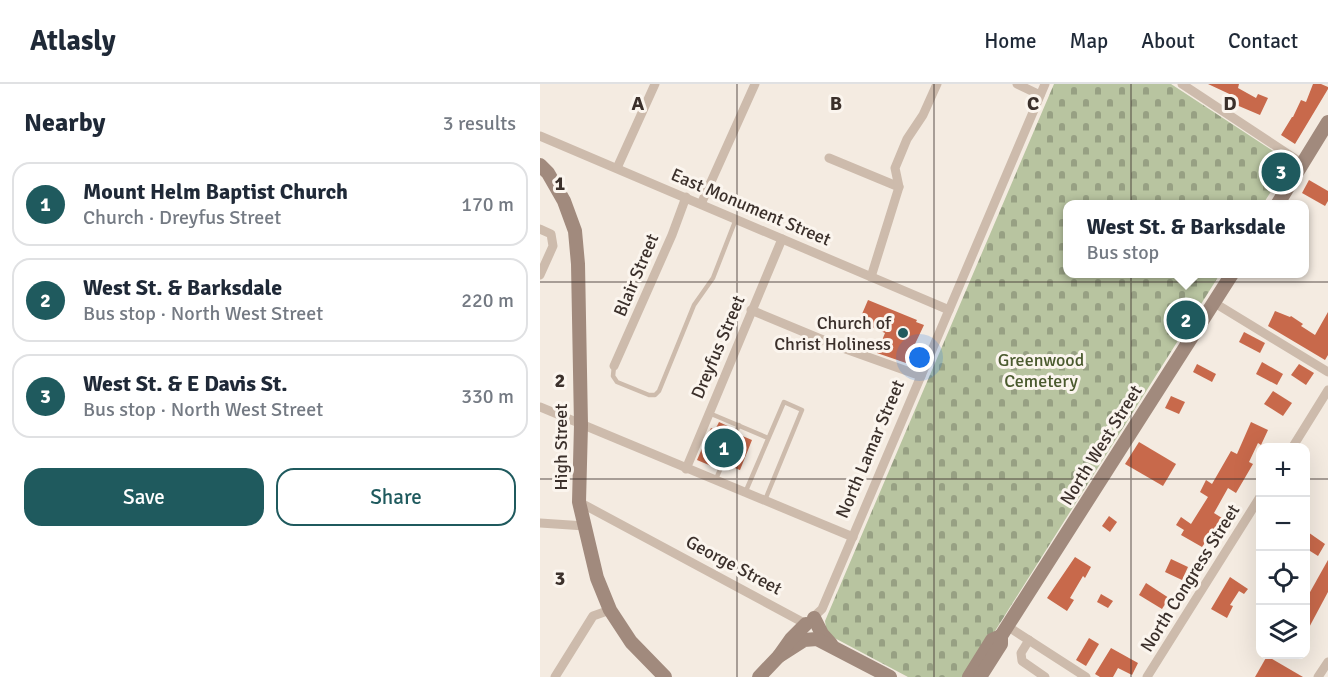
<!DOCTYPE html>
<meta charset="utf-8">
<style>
:root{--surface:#fff;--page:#f6f6f7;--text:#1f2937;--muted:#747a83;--line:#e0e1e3;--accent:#1f5a5e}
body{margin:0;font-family:Signika,sans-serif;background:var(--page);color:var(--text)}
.controls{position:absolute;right:18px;bottom:18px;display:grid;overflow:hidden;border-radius:12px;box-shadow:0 6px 24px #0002}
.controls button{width:54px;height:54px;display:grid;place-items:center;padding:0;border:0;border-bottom:2px solid var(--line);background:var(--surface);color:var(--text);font:30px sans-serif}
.you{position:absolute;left:380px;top:274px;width:21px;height:21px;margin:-15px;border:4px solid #fff;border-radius:50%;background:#1a73e8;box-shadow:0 0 0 9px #1a73e833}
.badge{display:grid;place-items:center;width:39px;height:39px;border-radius:50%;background:var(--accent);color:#fff;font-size:20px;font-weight:700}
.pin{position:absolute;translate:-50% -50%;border:3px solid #fff;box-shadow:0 2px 6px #0006}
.popup{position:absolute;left:523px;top:116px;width:246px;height:78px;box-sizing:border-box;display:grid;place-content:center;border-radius:12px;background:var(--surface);filter:drop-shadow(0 2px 4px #0005);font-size:20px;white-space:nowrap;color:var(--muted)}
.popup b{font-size:22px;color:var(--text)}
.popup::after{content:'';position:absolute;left:50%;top:100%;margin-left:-12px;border:12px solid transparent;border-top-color:var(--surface)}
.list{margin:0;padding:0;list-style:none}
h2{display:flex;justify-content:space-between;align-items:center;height:78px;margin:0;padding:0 24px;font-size:26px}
h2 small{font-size:20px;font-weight:400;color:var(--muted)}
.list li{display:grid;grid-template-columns:39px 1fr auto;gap:18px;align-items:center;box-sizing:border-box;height:84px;margin:0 12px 12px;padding:0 12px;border:2px solid var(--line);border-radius:18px}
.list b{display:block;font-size:22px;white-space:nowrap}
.list p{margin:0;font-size:20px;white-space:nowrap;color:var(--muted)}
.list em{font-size:20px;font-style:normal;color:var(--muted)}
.actions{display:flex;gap:12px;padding:18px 24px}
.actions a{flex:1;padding:14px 0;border:2px solid var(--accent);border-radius:18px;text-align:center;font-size:21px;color:var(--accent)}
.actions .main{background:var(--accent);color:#fff}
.icon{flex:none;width:33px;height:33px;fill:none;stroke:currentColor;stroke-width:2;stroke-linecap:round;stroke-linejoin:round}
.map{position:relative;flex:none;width:788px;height:593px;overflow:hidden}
header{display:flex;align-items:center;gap:36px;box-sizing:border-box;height:84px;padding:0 30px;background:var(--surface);border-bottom:2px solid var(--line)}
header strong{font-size:28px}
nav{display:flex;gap:33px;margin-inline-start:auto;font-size:21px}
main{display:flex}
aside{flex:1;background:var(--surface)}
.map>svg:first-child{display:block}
.cemetery{fill:url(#cemetery-stones)}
.building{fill:#c8694b}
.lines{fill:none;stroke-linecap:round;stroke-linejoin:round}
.lane{stroke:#cdbbac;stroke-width:4.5}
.street{stroke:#cdbbac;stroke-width:9}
.secondary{stroke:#a18a7d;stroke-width:14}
.grid{fill:none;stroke:#3b302b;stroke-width:1.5;stroke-opacity:0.55}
.poi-dot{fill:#1f5a5e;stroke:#fbf5ee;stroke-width:2}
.labels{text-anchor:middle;stroke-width:6;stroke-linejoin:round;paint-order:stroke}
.street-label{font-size:18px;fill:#3b302b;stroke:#fbf5ee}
.poi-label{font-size:18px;fill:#3b302b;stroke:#fbf5ee;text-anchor:end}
.park-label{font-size:18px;fill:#4a5a2e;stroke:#fbf5ee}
.grid-label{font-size:20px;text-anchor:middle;font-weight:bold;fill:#3b302b;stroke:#fbf5ee;stroke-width:6;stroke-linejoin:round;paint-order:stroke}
</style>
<header>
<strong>Atlasly</strong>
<nav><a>Home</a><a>Map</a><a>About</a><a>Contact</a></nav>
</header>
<main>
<aside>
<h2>Nearby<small>3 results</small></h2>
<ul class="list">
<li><span class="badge">1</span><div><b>Mount Helm Baptist Church</b><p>Church · Dreyfus Street</p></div><em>170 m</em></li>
<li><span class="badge">2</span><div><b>West St. &amp; Barksdale</b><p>Bus stop · North West Street</p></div><em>220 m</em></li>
<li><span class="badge">3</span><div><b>West St. &amp; E Davis St.</b><p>Bus stop · North West Street</p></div><em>330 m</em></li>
</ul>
<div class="actions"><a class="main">Save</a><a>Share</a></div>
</aside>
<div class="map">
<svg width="788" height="593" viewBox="0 0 788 593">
<defs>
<pattern id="cemetery-stones" width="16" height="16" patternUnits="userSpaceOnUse" patternTransform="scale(1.5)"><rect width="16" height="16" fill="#b8c4a0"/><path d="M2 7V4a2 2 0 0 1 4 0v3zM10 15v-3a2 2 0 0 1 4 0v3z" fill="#97a083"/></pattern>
</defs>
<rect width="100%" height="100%" fill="#f4ebe1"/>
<polygon class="cemetery" points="514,0 631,0 750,78 723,120 528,121 528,190 680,190 426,593 368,593 287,550 285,537"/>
<g class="building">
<polygon points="668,0 699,0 698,4 716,14 718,10 728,14 720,31 694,20 698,14"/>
<polygon points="773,0 781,0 788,3 788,5 755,60 741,51 752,33 753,33 761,16 766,18"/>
<polygon points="769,96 788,107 788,117 785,122 762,109"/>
<polygon points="328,216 377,236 376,238 384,241 366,279 337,269 345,249 319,237"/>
<polygon points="735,227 750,233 751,232 763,240 761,242 775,251 788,228 788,271 785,276 728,242"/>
<polygon points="704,248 725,259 720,269 699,258"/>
<polygon points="722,278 743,290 737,301 716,290"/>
<polygon points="657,280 676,290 672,298 653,288"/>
<polygon points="759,280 774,289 766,301 751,291"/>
<polygon points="733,307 752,319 743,332 724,320"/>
<polygon points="631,312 645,318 639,330 625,324"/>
<polygon points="179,338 192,344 187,358 189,363 194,362 200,351 212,356 200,386 187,381 191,370 188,366 183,368 176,384 157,376 171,344 175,346"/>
<polygon points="711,338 728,346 721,361 718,359 709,378 713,380 696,409 688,404 674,429 682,434 662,463 641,451 644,446 636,441 641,433 651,440 668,413 660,408 666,396 672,400 691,367 697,370"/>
<polygon points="599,358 636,380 623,402 585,380"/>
<polygon points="569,432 577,438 570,448 562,442"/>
<polygon points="765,446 785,460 778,472 770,467 765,472"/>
<polygon points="535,473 551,483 545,494 543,492 530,514 534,516 527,527 507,514"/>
<polygon points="631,475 648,483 642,496 625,488"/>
<polygon points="788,476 788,508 765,551 765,517"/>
<polygon points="690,493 708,505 704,510 699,507 690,521 693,522 687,534 671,525"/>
<polygon points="606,499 629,514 622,525 599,511"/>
<polygon points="561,510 573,517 568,524 557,518"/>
<polygon points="549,554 559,560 546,582 536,576"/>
<polygon points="571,564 598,579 592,591 578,584 573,593 560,593 555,590"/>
<polygon points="727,572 763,593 715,593"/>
</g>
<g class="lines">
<g class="lane">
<polyline points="74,282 73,292 77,298 109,311 115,311 119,307 154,221 173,194 196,135"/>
<polyline points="169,329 228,354"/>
<polyline points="191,359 199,341"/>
<polyline points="175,397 187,370"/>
<polyline points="205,409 244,318 262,326 225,416"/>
</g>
<g class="street">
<polyline points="477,0 500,11"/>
<polyline points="642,0 763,80"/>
<polyline points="0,52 409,226"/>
<polyline points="289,74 359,103 331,193"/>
<polyline points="77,84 115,0"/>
<polyline points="359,103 355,84 367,55 383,31 397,0"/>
<polyline points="161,120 215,0"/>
<polyline points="0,145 11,150 13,162 0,191"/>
<polyline points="673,218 788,288"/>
<polyline points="211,226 300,263 381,292"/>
<polyline points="74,282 132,151 146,113"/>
<polyline points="0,323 313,453"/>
<polyline points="752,364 788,306"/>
<polyline points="146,385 242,155"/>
<polyline points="39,418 266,540 282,525 505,0"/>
<polyline points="0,439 45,442"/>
<polyline points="467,542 546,593"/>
<polyline points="489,556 481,569 482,577 505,593"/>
<polyline points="15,593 53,532 70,526"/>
<polyline points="607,593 720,413"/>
<polyline points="778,593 788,578"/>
</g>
<g class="secondary">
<polyline points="0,81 8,89 24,117 35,147 38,180 41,341 39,418 57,494 70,526 91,558 125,593"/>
<polyline points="737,121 788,38"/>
<polyline points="274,534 282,550 291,560"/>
<polyline points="239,572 264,556 277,555 350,593"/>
<polyline points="219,593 239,572 251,555 266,540"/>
<polyline points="429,593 452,556 461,552"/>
<polyline points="440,593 461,560 461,552 692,190"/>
</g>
</g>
<path class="grid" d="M 197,0 L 197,593M 394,0 L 394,593M 591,0 L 591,593M 0,198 L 788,198M 0,395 L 720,395M 766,395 L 788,395"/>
<circle class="poi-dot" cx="363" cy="249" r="6"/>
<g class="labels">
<g class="street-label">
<text transform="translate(211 123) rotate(23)" y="6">East Monument Street</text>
<text transform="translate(96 191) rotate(-67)" y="6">Blair Street</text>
<text transform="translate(178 263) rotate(-67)" y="6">Dreyfus Street</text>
<text transform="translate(561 361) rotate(-58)" y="6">North West Street</text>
<text transform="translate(21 363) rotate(-90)" y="6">High Street</text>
<text transform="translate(330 365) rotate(-67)" y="6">North Lamar Street</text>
<text transform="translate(194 481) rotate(28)" y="6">George Street</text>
<text transform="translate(650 494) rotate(-58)" y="6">North Congress Street</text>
</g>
<g class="poi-label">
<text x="351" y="245">Church of<tspan x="351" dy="21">Christ Holiness</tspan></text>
</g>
<g class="park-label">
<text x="501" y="282">Greenwood<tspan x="501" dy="21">Cemetery</tspan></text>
</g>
</g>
<g class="grid-label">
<text x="98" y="26">A</text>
<text x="296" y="26">B</text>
<text x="493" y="26">C</text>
<text x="690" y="26">D</text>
<text x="20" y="106">1</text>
<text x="20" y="303">2</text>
<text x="20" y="501">3</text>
</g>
</svg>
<div class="controls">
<button>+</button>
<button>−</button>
<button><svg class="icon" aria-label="locate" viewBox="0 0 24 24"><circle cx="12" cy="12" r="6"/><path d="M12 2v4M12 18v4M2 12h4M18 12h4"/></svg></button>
<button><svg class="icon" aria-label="layers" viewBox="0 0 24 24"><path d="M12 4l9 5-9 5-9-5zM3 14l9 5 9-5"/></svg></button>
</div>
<div class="you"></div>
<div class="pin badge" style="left:184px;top:364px">1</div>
<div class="pin badge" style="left:646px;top:236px">2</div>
<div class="popup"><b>West St. &amp; Barksdale</b>Bus stop</div>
<div class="pin badge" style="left:741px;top:88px">3</div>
</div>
</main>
